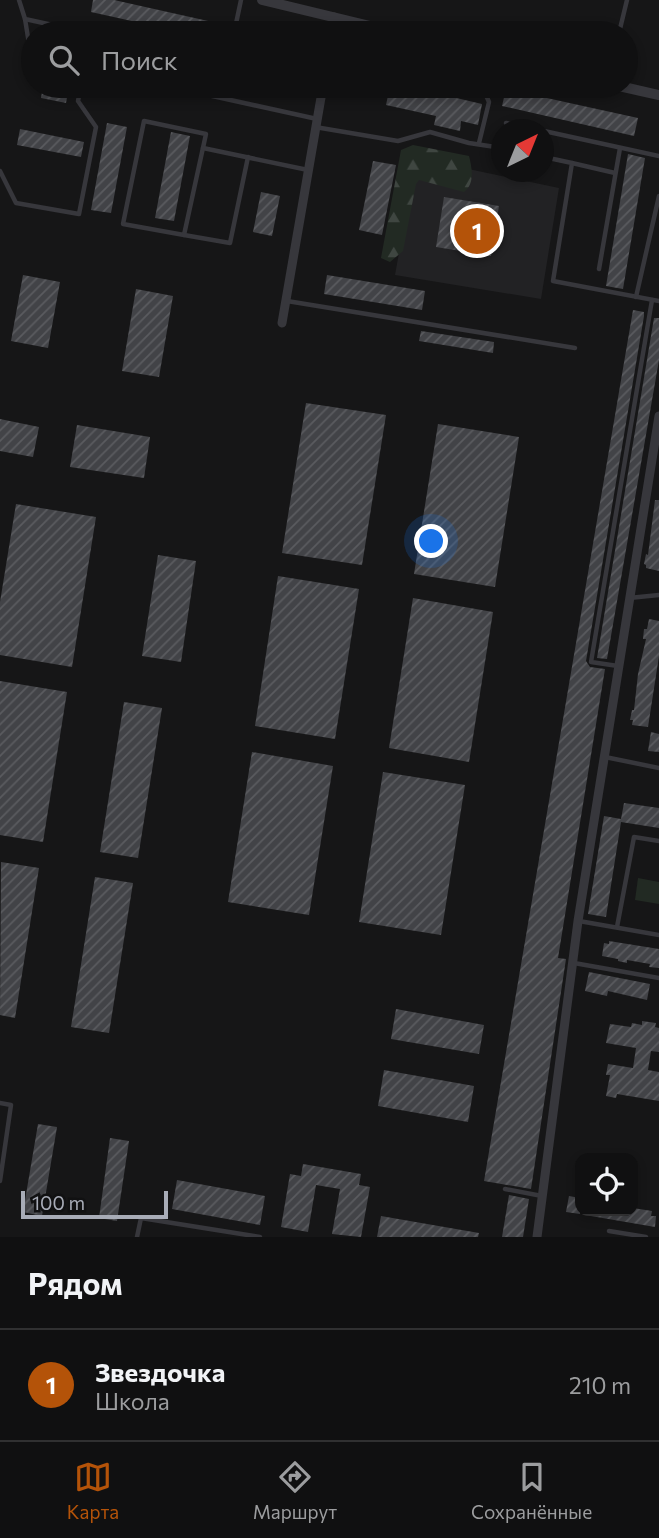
<!DOCTYPE html>
<html lang="ru">
<meta charset="utf-8">
<style>
:root{--surface:#101011;--page:#1e1e1f;--text:#f1f3f6;--muted:#9c9d9f;--line:#303031;--accent:#b45309}
body{margin:0;font-family:Commissioner,sans-serif;background:var(--page);color:var(--text)}
.controls{position:absolute;right:21px;bottom:21px;display:grid;overflow:hidden;border-radius:14px;box-shadow:0 4px 10px #0003}
.controls button{width:63px;height:63px;display:grid;place-items:center;padding:0;border:0;border-bottom:2px solid var(--line);background:var(--surface);color:var(--text);font:35px sans-serif}
.compass{position:absolute;left:491px;top:119px;width:63px;height:63px;border-radius:50%;background:var(--surface);box-shadow:0 4px 10px #0003;rotate:43deg}
.scale{position:absolute;left:21px;bottom:18px;width:147px;box-sizing:border-box;padding-left:7px;border:4px solid #a8acb7;border-top:0;font-size:19px;line-height:24px;white-space:nowrap;color:#a8acb7;-webkit-text-stroke:5px #111112;paint-order:stroke}
.you{position:absolute;left:432px;top:542px;width:24px;height:24px;margin:-18px;border:5px solid #fff;border-radius:50%;background:#1a73e8;box-shadow:0 0 0 10px #1a73e833}
.badge{display:grid;place-items:center;width:46px;height:46px;border-radius:50%;background:var(--accent);color:#fff;font-size:23px;font-weight:700}
.pin{position:absolute;translate:-50% -50%;border:4px solid #fff;box-shadow:0 2px 7px #0006}
.list{margin:0;padding:0;list-style:none}
h2{display:flex;justify-content:space-between;align-items:center;height:91px;margin:0;padding:0 28px;font-size:30px}
h2 small{font-size:23px;font-weight:400;color:var(--muted)}
.list li{display:grid;grid-template-columns:46px 1fr auto;gap:21px;align-items:center;box-sizing:border-box;height:112px;padding:0 28px;border-top:2px solid var(--line)}
.list b{display:block;font-size:26px;white-space:nowrap}
.list p{margin:0;font-size:23px;white-space:nowrap;color:var(--muted)}
.list em{font-size:23px;font-style:normal;color:var(--muted)}
.icon{flex:none;width:38px;height:38px;fill:none;stroke:currentColor;stroke-width:2;stroke-linecap:round;stroke-linejoin:round}
.map{position:relative;flex:none;width:659px;height:1237px;overflow:hidden}
.search{position:absolute;background:var(--surface);box-shadow:0 4px 10px #0003;left:21px;right:21px;top:21px;height:77px;display:flex;align-items:center;gap:18px;box-sizing:border-box;padding:0 24px;border-radius:38px;color:var(--muted);font-size:26px}
.sheet{height:203px;background:var(--surface)}
nav{display:flex;justify-content:space-around;align-items:center;box-sizing:border-box;height:98px;border-top:2px solid var(--line);background:var(--surface);font-size:19px;color:var(--muted)}
nav a{display:grid;justify-items:center;gap:4px}
nav .on{color:var(--accent)}
.map>svg:first-child{display:block}
.built{fill:#222224}
.forest{fill:url(#forest-firs)}
.pitch{fill:#222a23}
.building{fill:url(#building-hatch)}
.lines{fill:none;stroke-linecap:round;stroke-linejoin:round}
.service{stroke:#37373c;stroke-width:4.5}
.minor{stroke:#37373c;stroke-width:9}
.tertiary{stroke:#37373c;stroke-width:10}
</style>
<div class="map">
<svg width="659" height="1237" viewBox="0 0 659 1237">
<defs>
<pattern id="forest-firs" width="22" height="20" patternUnits="userSpaceOnUse" patternTransform="scale(1.75)"><rect width="22" height="20" fill="#222a23"/><path d="M5 1l3.5 6h-7zM16 11l3.5 6h-7z" fill="#3f4641"/></pattern>
<pattern id="building-hatch" width="6" height="6" patternUnits="userSpaceOnUse" patternTransform="scale(1.75)"><rect width="6" height="6" fill="#424347"/><path d="M-1 1l2-2M0 6l6-6M5 7l2-2" fill="none" stroke="#5a5b5f"/></pattern>
</defs>
<rect width="100%" height="100%" fill="#161617"/>
<polygon class="built" points="416,158 559,188 541,299 395,275"/>
<path class="forest" d="M 413,145 L 469,156 C 472,168 475,184 464,192 L 419,180 L 416,184 L 403,251 L 390,262 L 381,258 L 401,150 Z"/>
<polygon class="pitch" points="638,878 659,882 659,904 635,900"/>
<g class="building">
<polygon points="93,0 114,0 226,25 224,33 186,33 91,12"/>
<polygon points="43,86 69,86 66,103 41,98"/>
<polygon points="390,86 405,86 482,104 478,125 461,121 460,131 434,125 436,116 386,105"/>
<polygon points="506,89 638,118 634,136 502,106"/>
<polygon points="107,123 127,127 111,213 91,210"/>
<polygon points="20,129 84,142 81,157 17,145"/>
<polygon points="171,132 190,136 174,221 155,218"/>
<polygon points="628,154 645,158 623,289 606,286"/>
<polygon points="373,161 396,165 382,235 359,230"/>
<polygon points="261,192 280,196 272,236 253,232"/>
<polygon points="444,197 499,206 491,256 436,247"/>
<polygon points="23,275 60,282 48,348 11,341"/>
<polygon points="327,275 425,291 422,310 324,294"/>
<polygon points="136,289 173,296 159,377 122,371"/>
<polygon points="633,310 644,312 644,316 586,661 590,667 605,669 558,958 566,959 531,1189 484,1181"/>
<polygon points="654,318 659,318 659,360 607,659 597,658"/>
<polygon points="421,331 494,342 493,353 419,341"/>
<polygon points="306,403 386,415 362,565 282,553"/>
<polygon points="0,419 39,427 33,457 0,451"/>
<polygon points="438,424 519,437 495,587 414,574"/>
<polygon points="77,425 150,437 144,478 70,467"/>
<polygon points="655,500 659,500 659,571 646,568 646,565 644,564 646,554 648,555"/>
<polygon points="16,504 96,517 72,667 0,655 0,602"/>
<polygon points="158,555 196,561 181,662 142,656"/>
<polygon points="278,576 359,589 335,739 255,726"/>
<polygon points="413,598 493,612 469,762 389,748"/>
<polygon points="649,619 659,621 659,656 648,727 632,725 633,720 630,720 632,710 634,710 638,674 646,639 643,639 644,629 647,629"/>
<polygon points="0,681 67,692 43,842 0,835"/>
<polygon points="124,702 162,708 138,858 100,852"/>
<polygon points="651,732 659,734 659,752 648,751"/>
<polygon points="252,752 333,766 309,915 228,902"/>
<polygon points="383,772 465,785 441,935 359,922"/>
<polygon points="624,803 659,808 659,828 621,822 606,917 588,914 604,816 621,819"/>
<polygon points="1,862 39,868 15,1018 0,1015"/>
<polygon points="95,877 133,883 109,1033 71,1027"/>
<polygon points="609,941 659,949 659,968 649,967 650,964 627,960 627,963 618,961 618,959 602,956 604,943 609,944"/>
<polygon points="589,972 650,984 647,1000 608,991 607,996 585,991"/>
<polygon points="396,1009 484,1025 479,1054 391,1039"/>
<polygon points="642,1021 656,1023 655,1027 659,1028 659,1052 651,1051 648,1070 659,1072 659,1101 617,1094 616,1098 606,1096 610,1075 606,1075 608,1064 633,1068 636,1048 606,1043 610,1024 631,1027 632,1023 642,1025"/>
<polygon points="384,1070 474,1086 468,1122 378,1106"/>
<polygon points="38,1124 57,1127 42,1216 23,1212"/>
<polygon points="110,1138 129,1141 117,1221 99,1218"/>
<polygon points="303,1164 361,1174 359,1185 370,1187 361,1237 332,1234 340,1189 316,1185 308,1232 281,1227 290,1174 301,1176"/>
<polygon points="177,1180 265,1196 260,1225 172,1209"/>
<polygon points="509,1195 529,1199 523,1237 502,1237"/>
<polygon points="569,1196 580,1198 580,1214 566,1212"/>
<polygon points="633,1208 652,1211 651,1216 656,1216 655,1227 585,1215 585,1211 633,1211"/>
<polygon points="381,1216 479,1233 478,1237 377,1237"/>
</g>
<g class="lines">
<g class="service">
<polyline points="19,0 25,19 89,33"/>
<polyline points="25,19 31,56 33,56"/>
<polyline points="234,33 241,0"/>
<polyline points="619,33 627,0"/>
<polyline points="167,86 317,119"/>
<polygon points="144,121 206,134 184,235 123,224"/>
<polyline points="506,123 537,130"/>
<polyline points="315,127 398,141 430,132 469,143 502,148"/>
<polyline points="544,131 659,156"/>
<polyline points="479,143 489,102 482,86"/>
<polyline points="203,148 308,170"/>
<polyline points="544,157 572,163 553,281 659,301"/>
<polyline points="572,163 615,173"/>
<polyline points="0,171 16,203 79,214 96,127 78,101 81,86"/>
<polyline points="184,235 230,243 248,157"/>
<polyline points="599,269 620,148"/>
<polyline points="636,297 659,196"/>
<polyline points="287,301 575,348"/>
<polyline points="629,598 659,595"/>
<polyline points="618,666 591,662 652,300"/>
<polyline points="605,757 659,768"/>
<polyline points="579,921 659,935"/>
<polyline points="617,927 634,837 659,841"/>
<polyline points="574,963 659,978"/>
<polyline points="0,1103 11,1105 0,1181"/>
<polyline points="505,1189 542,1196"/>
<polyline points="609,1231 646,1237"/>
<polyline points="137,1237 141,1218 260,1237"/>
</g>
<g class="minor">
<polyline points="331,33 334,17"/>
<polyline points="282,323 323,86"/>
<polyline points="537,1237 578,921 659,416"/>
</g>
<g class="tertiary">
<polyline points="262,0 399,33"/>
<polyline points="619,86 659,95"/>
</g>
</g>
</svg>
<div class="controls">
<button><svg class="icon" aria-label="locate" viewBox="0 0 24 24"><circle cx="12" cy="12" r="6"/><path d="M12 2v4M12 18v4M2 12h4M18 12h4"/></svg></button>
</div>
<svg class="compass" viewBox="-18 -18 36 36"><path d="M0-13l5 13h-10z" fill="#e53935"/><path d="M0 13l5-13h-10z" fill="#9c9d9f"/></svg>
<div class="scale">100 m</div>
<div class="you"></div>
<div class="pin badge" style="left:477px;top:231px">1</div>
<div class="search"><svg class="icon" aria-label="search" viewBox="0 0 24 24"><circle cx="10" cy="10" r="6"/><path d="M15 15l6 6"/></svg>Поиск</div>
</div>
<section class="sheet">
<h2>Рядом<small></small></h2>
<ul class="list">
<li><span class="badge">1</span><div><b>Звездочка</b><p>Школа</p></div><em>210 m</em></li>
</ul>
</section>
<nav>
<a class="on"><svg class="icon" aria-label="map" viewBox="0 0 24 24"><path d="M3 6l6-2 6 2 6-2v14l-6 2-6-2-6 2zM9 4v14M15 6v14"/></svg>Карта</a>
<a><svg class="icon" aria-label="directions" viewBox="0 0 24 24"><path d="M12 3l9 9-9 9-9-9zM9 14v-3h6M13 9l2 2-2 2"/></svg>Маршрут</a>
<a><svg class="icon" aria-label="saved" viewBox="0 0 24 24"><path d="M7 4h10v16l-5-4-5 4z"/></svg>Сохранённые</a>
</nav>
